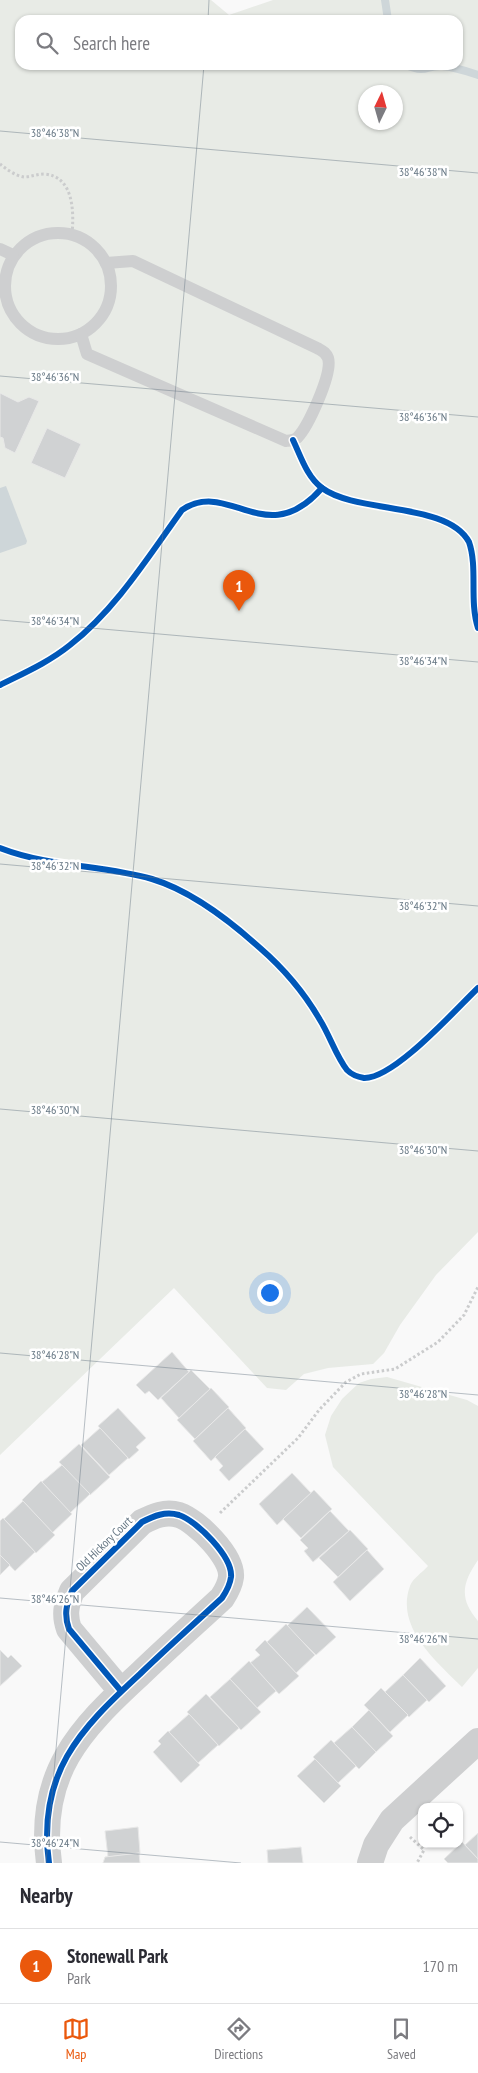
<!DOCTYPE html>
<meta charset="utf-8">
<style>
:root{--surface:#fff;--page:#f7f7f7;--text:#2b2b33;--muted:#7c7c81;--line:#e1e1e2;--accent:#ea580c}
body{margin:0;font-family:"PT Sans Narrow",sans-serif;background:var(--page);color:var(--text)}
.controls{position:absolute;right:15px;bottom:15px;display:grid;overflow:hidden;border-radius:10px;box-shadow:0 1px 4px #0004}
.controls button{width:45px;height:45px;display:grid;place-items:center;padding:0;border:0;border-bottom:1px solid var(--line);background:var(--surface);color:var(--text);font:25px sans-serif}
.compass{position:absolute;left:358px;top:85px;width:45px;height:45px;border-radius:50%;background:var(--surface);box-shadow:0 1px 4px #0004;rotate:5deg}
.you{position:absolute;left:269px;top:1292px;width:18px;height:18px;margin:-12px;border:4px solid #fff;border-radius:50%;background:#1a73e8;box-shadow:0 0 0 8px #1a73e833}
.badge{display:grid;place-items:center;width:32px;height:32px;border-radius:50%;background:var(--accent);color:#fff;font-size:16px;font-weight:700}
.pin{position:absolute;translate:-50% -41px;filter:drop-shadow(0 1px 2px #0008)}
.pin::after{content:'';position:absolute;top:26px;width:18px;height:15px;background:inherit;clip-path:polygon(0 0,100% 0,50% 100%)}
.list{margin:0;padding:0;list-style:none}
h2{display:flex;justify-content:space-between;align-items:center;height:65px;margin:0;padding:0 20px;font-size:21px}
h2 small{font-size:16px;font-weight:400;color:var(--muted)}
.list li{display:grid;grid-template-columns:32px 1fr auto;gap:15px;align-items:center;box-sizing:border-box;height:75px;padding:0 20px;border-top:1px solid var(--line)}
.list b{display:block;font-size:19px;white-space:nowrap}
.list p{margin:0;font-size:16px;white-space:nowrap;color:var(--muted)}
.list em{font-size:16px;font-style:normal;color:var(--muted)}
.icon{flex:none;width:28px;height:28px;fill:none;stroke:currentColor;stroke-width:2;stroke-linecap:round;stroke-linejoin:round}
.map{position:relative;flex:none;width:478px;height:1863px;overflow:hidden}
.search{position:absolute;background:var(--surface);box-shadow:0 1px 4px #0004;left:15px;right:15px;top:15px;height:55px;display:flex;align-items:center;gap:12px;box-sizing:border-box;padding:0 18px;border-radius:15px;color:var(--muted);font-size:19px}
.sheet{height:140px;background:var(--surface)}
nav{display:flex;justify-content:space-around;align-items:center;box-sizing:border-box;height:70px;border-top:1px solid var(--line);background:var(--surface);font-size:14px;color:var(--muted)}
nav a{display:grid;justify-items:center;gap:2px}
nav .on{color:var(--accent)}
.map>svg:first-child{display:block}
.green{fill:#e8ebe6;fill-rule:evenodd}
.water{fill:#ced6d9}
.lines{fill:none;stroke-linecap:round;stroke-linejoin:round}
.stream{stroke:#ced6d9;stroke-width:8}
.building{fill:#d0d2d3;stroke:#e8e8e8}
.path{stroke:#cbcccd;stroke-width:3;stroke-dasharray:2.5 2.5;stroke-linecap:butt}
.lane{stroke:#cecfd0;stroke-width:12}
.street{stroke:#cecfd0;stroke-width:26}
.cycleway-casing{stroke:#fff;stroke-width:9}
.cycleway{stroke:#0057b8;stroke-width:6}
.ticks{fill:none;stroke:#657683;stroke-width:1;stroke-opacity:0.45}
.labels{text-anchor:middle;stroke-width:5;stroke-linejoin:round;paint-order:stroke}
.street-label{font-size:12px;fill:#657683;stroke:#fff}
.ticks-label{font-size:12px;text-anchor:middle;fill:#657683;stroke:#fff;stroke-width:5;stroke-linejoin:round;paint-order:stroke}
</style>
<div class="map">
<svg width="478" height="1863" viewBox="0 0 478 1863">
<rect width="100%" height="100%" fill="#f9f9f9"/>
<g class="green">
<path d="M 0,0 L 211,0 L 229,15 L 273,0 L 478,0 L 478,997 L 473,1002 L 478,998 L 478,1232 L 436,1275 L 400,1325 L 384,1353 L 373,1364 L 328,1368 L 304,1374 L 286,1390 L 267,1388 L 174,1288 L 0,1455 ZM 20,20 L 458,20 L 458,65 L 20,65 ZM 366,92 L 396,92 L 396,122 L 366,122 Z"/>
<path d="M 387,1377 L 467,1400 L 478,1406 L 478,1560 C 462,1583 459,1599 478,1621 L 478,1668 L 462,1687 C 436,1661 395,1627 410,1586 C 412,1579 423,1572 428,1566 L 333,1467 L 325,1435 L 331,1416 L 342,1399 L 359,1383 L 371,1379 Z"/>
</g>
<polygon class="water" points="6,486 27,541 26,544 0,553 0,488"/>
<g class="lines">
<g class="stream">
<polyline points="385,0 388,20"/>
<path d="M 406,65 C 428,74 425,65 442,66 C 455,67 466,71 478,75"/>
</g>
</g>
<g class="building">
<polygon points="0,393 18,402 29,397 39,401 15,453 5,448 3,438 0,437"/>
<polygon points="47,428 81,444 65,478 31,463"/>
<polygon points="172,1352 189,1372 158,1400 149,1391 145,1394 136,1385"/>
<polygon points="191,1370 210,1389 179,1418 161,1398"/>
<polygon points="211,1388 229,1407 195,1439 177,1420"/>
<polygon points="118,1408 146,1438 136,1447 139,1450 129,1459 98,1426"/>
<polygon points="228,1408 246,1428 211,1461 193,1441"/>
<polygon points="100,1428 128,1458 109,1475 81,1445"/>
<polygon points="245,1429 264,1449 229,1481 219,1470 223,1466 215,1457"/>
<polygon points="79,1444 110,1477 90,1495 59,1462"/>
<polygon points="62,1465 90,1494 70,1513 42,1482"/>
<polygon points="292,1473 311,1493 277,1525 259,1504"/>
<polygon points="41,1481 72,1514 52,1533 22,1500"/>
<polygon points="314,1490 332,1509 301,1538 283,1519"/>
<polygon points="23,1501 55,1535 36,1553 4,1519"/>
<polygon points="330,1511 349,1531 313,1562 304,1551 308,1548 300,1540"/>
<polygon points="3,1518 35,1552 15,1571 0,1555 0,1521"/>
<polygon points="350,1530 368,1549 338,1577 319,1558"/>
<polygon points="367,1550 384,1569 350,1601 333,1582"/>
<polygon points="0,1555 10,1565 0,1575"/>
<polygon points="307,1607 336,1637 316,1655 287,1626"/>
<polygon points="286,1624 315,1655 296,1673 267,1642"/>
<polygon points="265,1640 299,1676 279,1694 250,1663 260,1655 255,1650"/>
<polygon points="0,1650 8,1658 11,1655 22,1666 0,1686"/>
<polygon points="420,1658 446,1686 429,1702 403,1675"/>
<polygon points="249,1661 276,1691 257,1708 230,1679"/>
<polygon points="403,1675 427,1700 409,1717 385,1692"/>
<polygon points="230,1679 261,1712 241,1730 210,1697"/>
<polygon points="381,1688 408,1715 390,1732 364,1705"/>
<polygon points="206,1694 239,1728 219,1746 187,1712"/>
<polygon points="369,1710 393,1736 376,1752 352,1727"/>
<polygon points="189,1714 218,1745 198,1763 169,1732"/>
<polygon points="352,1727 376,1752 359,1769 334,1743"/>
<polygon points="168,1731 200,1765 181,1783 153,1752 161,1744 158,1741"/>
<polygon points="331,1740 356,1766 338,1783 313,1757"/>
<polygon points="315,1759 341,1786 324,1803 297,1776"/>
<polygon points="138,1827 140,1853 108,1857 105,1831"/>
<polygon points="478,1833 478,1859 465,1845"/>
<polygon points="462,1842 478,1859 478,1863 448,1863 444,1859"/>
<polygon points="301,1847 303,1863 268,1863 267,1850"/>
<polygon points="139,1853 140,1863 103,1863 105,1857"/>
</g>
<g class="lines">
<g class="path">
<path d="M 0,164 C 6,169 16,176 24,177 C 31,177 37,174 44,174 C 74,176 74,212 72,234"/>
<polyline points="220,1513 298,1438 319,1410 346,1382 361,1374 395,1369 438,1342 464,1315 478,1287"/>
<polyline points="410,1837 424,1850 417,1863"/>
</g>
<g class="lane">
<circle cx="58" cy="286" r="53"/>
<polyline points="0,249 13,255"/>
<path d="M 81,334 L 87,354 L 286,441 C 290,440 293,441 297,438 C 308,427 333,373 328,358 C 326,352 322,351 317,348 L 133,261 L 106,263"/>
</g>
<g class="street">
<path d="M 49,1863 C 37,1774 79,1730 140,1674 C 167,1648 195,1623 222,1598 C 226,1592 230,1585 231,1577 C 233,1557 197,1521 179,1515 C 165,1511 154,1516 142,1522 L 72,1591 C 66,1605 64,1615 69,1629 L 121,1691"/>
<polyline points="370,1863 376,1845 392,1820 478,1741"/>
</g>
<defs>
<g id="cycleway">
<path d="M 293,440 C 301,457 307,477 322,488 C 357,514 448,502 469,542 C 478,568 469,600 478,628"/>
<path d="M 0,685 C 24,673 49,662 70,645 C 116,609 148,557 182,510 C 229,478 266,552 322,488"/>
<path d="M 0,848 C 49,867 102,865 152,879 C 192,891 229,920 260,948 C 283,968 305,994 320,1020 C 330,1036 336,1056 347,1070 C 352,1075 358,1077 364,1078 C 394,1079 455,1010 478,988"/>
<path d="M 49,1863 C 37,1774 79,1730 140,1674 C 167,1648 195,1623 222,1598 C 226,1592 230,1585 231,1577 C 233,1557 197,1521 179,1515 C 165,1511 154,1516 142,1522 L 72,1591 C 66,1605 64,1615 69,1629 L 121,1691"/>
</g>
</defs>
<use href="#cycleway" class="cycleway-casing"/>
<use href="#cycleway" class="cycleway"/>
</g>
<path class="ticks" d="M 208,20 L 209,0M 0,131 L 478,173M 0,376 L 478,417M 0,620 L 478,662M 0,864 L 478,906M 0,1109 L 478,1151M 0,1353 L 478,1395M 0,1598 L 478,1639M 0,1842 L 241,1863M 46,1863 L 204,65"/>
<g class="labels">
<g class="street-label">
<text transform="translate(104 1544) rotate(-44)" y="4">Old Hickory Court</text>
</g>
</g>
<g class="ticks-label">
<text x="55" y="137">38°46'38"N</text>
<text x="423" y="176">38°46'38"N</text>
<text x="55" y="381">38°46'36"N</text>
<text x="423" y="421">38°46'36"N</text>
<text x="55" y="625">38°46'34"N</text>
<text x="423" y="665">38°46'34"N</text>
<text x="55" y="870">38°46'32"N</text>
<text x="423" y="910">38°46'32"N</text>
<text x="55" y="1114">38°46'30"N</text>
<text x="423" y="1154">38°46'30"N</text>
<text x="55" y="1359">38°46'28"N</text>
<text x="423" y="1398">38°46'28"N</text>
<text x="55" y="1603">38°46'26"N</text>
<text x="423" y="1643">38°46'26"N</text>
<text x="55" y="1847">38°46'24"N</text>
</g>
</svg>
<div class="controls">
<button><svg class="icon" aria-label="locate" viewBox="0 0 24 24"><circle cx="12" cy="12" r="6"/><path d="M12 2v4M12 18v4M2 12h4M18 12h4"/></svg></button>
</div>
<svg class="compass" viewBox="-18 -18 36 36"><path d="M0-13l5 13h-10z" fill="#e53935"/><path d="M0 13l5-13h-10z" fill="#7c7c81"/></svg>
<div class="you"></div>
<div class="pin badge" style="left:239px;top:611px">1</div>
<div class="search"><svg class="icon" aria-label="search" viewBox="0 0 24 24"><circle cx="10" cy="10" r="6"/><path d="M15 15l6 6"/></svg>Search here</div>
</div>
<section class="sheet">
<h2>Nearby<small></small></h2>
<ul class="list">
<li><span class="badge">1</span><div><b>Stonewall Park</b><p>Park</p></div><em>170 m</em></li>
</ul>
</section>
<nav>
<a class="on"><svg class="icon" aria-label="map" viewBox="0 0 24 24"><path d="M3 6l6-2 6 2 6-2v14l-6 2-6-2-6 2zM9 4v14M15 6v14"/></svg>Map</a>
<a><svg class="icon" aria-label="directions" viewBox="0 0 24 24"><path d="M12 3l9 9-9 9-9-9zM9 14v-3h6M13 9l2 2-2 2"/></svg>Directions</a>
<a><svg class="icon" aria-label="saved" viewBox="0 0 24 24"><path d="M7 4h10v16l-5-4-5 4z"/></svg>Saved</a>
</nav>
